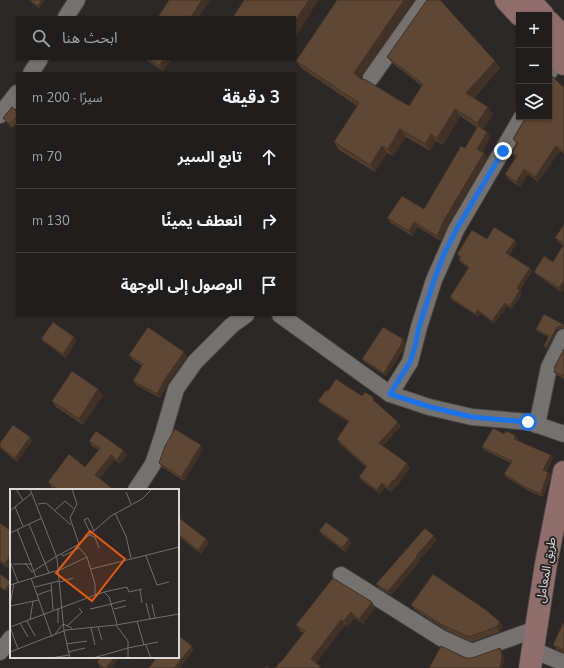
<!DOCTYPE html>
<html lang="ar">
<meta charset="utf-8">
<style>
:root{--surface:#201e1d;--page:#282726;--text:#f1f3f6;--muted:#a2a2a4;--line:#3d3c3b}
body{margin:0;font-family:"Nunito Sans","Noto Sans Arabic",sans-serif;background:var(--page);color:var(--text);direction:rtl}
.controls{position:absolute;right:12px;top:12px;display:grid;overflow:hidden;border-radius:0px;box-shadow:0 1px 3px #0004}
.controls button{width:36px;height:36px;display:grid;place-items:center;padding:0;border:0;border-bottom:1px solid var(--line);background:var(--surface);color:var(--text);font:20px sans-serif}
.stop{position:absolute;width:12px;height:12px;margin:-9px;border:3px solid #1a73e8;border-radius:50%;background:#fff}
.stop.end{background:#1a73e8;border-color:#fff;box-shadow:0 1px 4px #0008}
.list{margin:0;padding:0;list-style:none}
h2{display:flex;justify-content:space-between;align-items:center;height:52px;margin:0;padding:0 16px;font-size:17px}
h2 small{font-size:13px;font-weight:400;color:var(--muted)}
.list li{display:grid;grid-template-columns:26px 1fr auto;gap:12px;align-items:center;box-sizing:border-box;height:64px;padding:0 16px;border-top:1px solid var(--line)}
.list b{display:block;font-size:15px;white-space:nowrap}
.list em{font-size:13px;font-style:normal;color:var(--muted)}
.icon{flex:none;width:22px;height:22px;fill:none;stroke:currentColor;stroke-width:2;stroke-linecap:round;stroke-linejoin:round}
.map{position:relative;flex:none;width:564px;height:668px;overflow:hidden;direction:ltr}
.search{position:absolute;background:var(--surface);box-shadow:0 1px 3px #0004;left:16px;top:16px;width:280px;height:44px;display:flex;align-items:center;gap:10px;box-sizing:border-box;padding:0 14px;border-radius:0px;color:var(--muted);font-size:15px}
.panel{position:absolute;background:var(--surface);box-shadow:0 1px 3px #0004;left:16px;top:72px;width:280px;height:244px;border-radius:0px;direction:rtl}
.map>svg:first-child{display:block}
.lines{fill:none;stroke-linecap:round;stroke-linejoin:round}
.street-casing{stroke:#474544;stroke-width:18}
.secondary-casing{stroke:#474544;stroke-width:24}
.street{stroke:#74716f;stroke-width:16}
.secondary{stroke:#906e6b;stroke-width:22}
.wall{fill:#513d2e}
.shaded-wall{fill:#423225}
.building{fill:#5e4735;stroke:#423225}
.route{stroke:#1a73e8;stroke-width:5}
.labels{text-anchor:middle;stroke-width:4;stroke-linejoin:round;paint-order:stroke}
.street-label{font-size:12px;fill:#dad9d8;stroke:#2b2827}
.inset-road{fill:none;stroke:#716f6e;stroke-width:1}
.view{fill:#e8590c;fill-opacity:0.15;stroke:#e8590c;stroke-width:2}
.inset-edge{fill:none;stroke:#dad9d8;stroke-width:2}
</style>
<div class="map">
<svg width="564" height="668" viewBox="0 0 564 668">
<rect width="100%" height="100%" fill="#2b2827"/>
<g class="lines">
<defs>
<g id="street">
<polyline points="66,17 77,0"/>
<polyline points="549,72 564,52"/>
<polyline points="31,73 40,59"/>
<polyline points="371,78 426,0"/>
<polyline points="0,115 17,93"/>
<polyline points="280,315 390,394 429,407 472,417 529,422 564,434"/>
<polyline points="390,394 410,362 419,327 434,280 456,230 522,117"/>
<polyline points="537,425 549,367 564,337"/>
<polyline points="136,490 153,464 163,434 176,389 195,362 232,325 246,315"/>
<polyline points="341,575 441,638 472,652 536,629"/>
<polyline points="533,650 564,663"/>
<polyline points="0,652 11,638"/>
</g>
<g id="secondary">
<polyline points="506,0 520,15"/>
<polyline points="529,0 543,15"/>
<polyline points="549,22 564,38"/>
<polyline points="549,48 564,64"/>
<polyline points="530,668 546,564 564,472"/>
</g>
</defs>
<use href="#street" class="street-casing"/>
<use href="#secondary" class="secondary-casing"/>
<use href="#street" class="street"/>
<use href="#secondary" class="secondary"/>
</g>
<g class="wall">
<polygon points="28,0 45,0 39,8"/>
<polygon points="337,0 414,0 360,78 409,106 422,86 393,64 387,57 495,61 500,68 474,98 488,107 493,114 483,129 491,137 482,152 484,153 487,158 448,225 441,241 418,227 412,236 391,223 387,218 424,209 465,148 478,128 460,116 443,145 436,141 430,151 406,137 393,156 387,153 375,172 339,150 334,142 357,106 301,68 296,61"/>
<polygon points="145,59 171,59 163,71"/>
<polygon points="564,88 564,154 560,151 538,182 528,174 520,187 508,179 505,174 515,158 512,153 517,145 513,139"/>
<polygon points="17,112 17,123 12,128 6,122 3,118"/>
<polygon points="564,224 564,246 558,242 555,238"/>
<polygon points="487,239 515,240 517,243 509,255 530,268 532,271 520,290 522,293 512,309 507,306 494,324 480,313 478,317 452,300 450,297 468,268 461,263 459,260 460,259 459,257 457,254"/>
<polygon points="564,246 564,288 561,292 537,275 534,272 553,262"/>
<polygon points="564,325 564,328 558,329 547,349 545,348 544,346 548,337 537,331 536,329"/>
<polygon points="41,339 76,341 66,358 44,342"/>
<polygon points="403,339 405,343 404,349 386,376 364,362 362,359"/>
<polygon points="564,349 564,379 557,375 554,372"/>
<polygon points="129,355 187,356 168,383 160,398 136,385 133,381 142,366 132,359"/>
<polygon points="328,391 362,396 377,403 401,426 383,446 410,468 398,485 397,485 391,492 385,487 380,494 362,481 359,477 366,467 340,444 337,439 348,422 322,405 318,401"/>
<polygon points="103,395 83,425 56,407 52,401"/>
<polygon points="504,434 515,435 518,438 517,440 553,458 546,472 551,475 543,497 527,490 506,477 504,474 511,463 484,450 482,447"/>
<polygon points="32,441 17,462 0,448 0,443"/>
<polygon points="89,441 123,450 127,455 120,464 114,460 100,478 114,490 55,490 51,487 48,482 85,467 99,450 92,446"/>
<polygon points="201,445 203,449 184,481 162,467 159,463"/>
<polygon points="178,517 206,539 209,543 201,554 178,536"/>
<polygon points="0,523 11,531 11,562 8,568 0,562"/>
<polygon points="319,531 349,539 351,543 345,552 322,535"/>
<polygon points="437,540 419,560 420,561 391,595 379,588 376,584"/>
<polygon points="333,578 375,608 363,624 355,618 347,627 345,625 316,663 321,668 275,668 281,662 303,633 300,631 296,625"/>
<polygon points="411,605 500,622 503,627 499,632 472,642 446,630 415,610"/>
<polygon points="564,623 564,653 556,649 553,645"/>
<polygon points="97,662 112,668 102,668 99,666"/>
</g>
<g class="shaded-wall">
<polygon points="42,0 45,0 39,8 38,6"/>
<polygon points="202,0 210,0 199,17 191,17"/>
<polygon points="309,0 319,0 295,37 295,21"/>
<polygon points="404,0 414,0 359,80 354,73"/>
<polygon points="164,59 171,59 163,71 159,66"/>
<polygon points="495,61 500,68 471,100 466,93"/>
<polygon points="488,107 493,114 482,131 477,123"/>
<polygon points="455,109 460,116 443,145 437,138"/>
<polygon points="400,129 406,137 393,156 388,149"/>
<polygon points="487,132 491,137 481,154 477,149"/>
<polygon points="431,134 436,141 430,151 425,144"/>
<polygon points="382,146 387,153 375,172 370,165"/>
<polygon points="556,146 560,151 538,182 535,177"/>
<polygon points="484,153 487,158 448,225 441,241 437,236 444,220"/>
<polygon points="524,169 528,174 520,187 516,182"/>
<polygon points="414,222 418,227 412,236 409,231"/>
<polygon points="515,240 517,243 508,256 506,253"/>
<polygon points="530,268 532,271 519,291 517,288"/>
<polygon points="563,282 564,284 564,288 561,292 559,288"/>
<polygon points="520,290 522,293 512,309 510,306"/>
<polygon points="505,303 507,306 494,324 492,321"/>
<polygon points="478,310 480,313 478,317 475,314"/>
<polygon points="557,327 558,329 547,349 546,347"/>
<polygon points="74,337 76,341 66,358 63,354"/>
<polygon points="403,339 405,343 404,349 386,376 384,373"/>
<polygon points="184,352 187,356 168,383 160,398 157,394 165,379"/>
<polygon points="98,389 103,395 83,425 79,419"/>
<polygon points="398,422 401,426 382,447 379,443"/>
<polygon points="515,435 518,438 516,442 514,439"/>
<polygon points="30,437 32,441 17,462 15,458"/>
<polygon points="201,445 203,449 184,481 181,477"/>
<polygon points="123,450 127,455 120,464 117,460"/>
<polygon points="111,455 114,460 99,480 95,475"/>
<polygon points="551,455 553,458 546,473 543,470"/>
<polygon points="407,463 410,468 398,485 394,481"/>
<polygon points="548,472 551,475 543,497 541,494"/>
<polygon points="393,480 397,485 391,492 388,487"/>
<polygon points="382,483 385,487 380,494 377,490"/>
<polygon points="434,536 437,540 419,560 420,561 391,595 388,591 416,556"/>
<polygon points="206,539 209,543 201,554 198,550"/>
<polygon points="349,539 351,543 345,552 342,548"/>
<polygon points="11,554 11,562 8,568 5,564"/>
<polygon points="11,582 11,585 6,592 4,590"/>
<polygon points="372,602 375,608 363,624 359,619"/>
<polygon points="351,612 355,618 347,627 344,621"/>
<polygon points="341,620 345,625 315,665 311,659"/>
<polygon points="500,622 503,627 499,632 496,627"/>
<polygon points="192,646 194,650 180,668 174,668"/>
<polygon points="500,648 502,651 504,659 503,668 500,668"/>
<polygon points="115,657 120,657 112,668 106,668"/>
</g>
<g class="building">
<polygon points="29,0 42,0 38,6"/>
<polygon points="169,0 202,0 191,17 158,17"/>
<polygon points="244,0 309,0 295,21 295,17 233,17"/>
<polygon points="337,0 404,0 354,73 361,79 366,80 409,106 423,84 387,57 427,0 440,0 495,61 466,93 488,107 477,123 455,109 437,138 431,134 425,144 400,129 388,149 382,146 370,165 334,142 359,103 296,61"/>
<polygon points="149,59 164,59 159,66"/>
<polygon points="552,76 564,88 564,152 556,146 535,177 524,169 516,182 505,174 517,156 512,153 518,143 513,139 526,117 549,117 549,80"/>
<polygon points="12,107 17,112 17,116 9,124 3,118"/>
<polygon points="478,126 487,132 477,149 484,153 444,220 437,236 414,222 409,231 387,218 402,196 424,209 461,146 465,148"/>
<polygon points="564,224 564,243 555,238"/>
<polygon points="494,227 515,240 506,253 530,268 517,288 520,290 510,306 505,303 492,321 478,310 475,314 450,297 469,267 459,260 461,257 457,254 472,230 487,239"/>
<polygon points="563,245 564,246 564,283 563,282 559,288 534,272 544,256 553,262"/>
<polygon points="544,314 564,325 564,326 562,326 557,327 546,347 544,346 549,336 536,329"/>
<polygon points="53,322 74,337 63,354 41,339"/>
<polygon points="148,327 184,352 165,379 157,394 133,381 143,364 129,355"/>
<polygon points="383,327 403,339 401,345 384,373 362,359"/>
<polygon points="564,349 564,376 554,372 555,366"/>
<polygon points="72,371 98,389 79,419 52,401"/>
<polygon points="336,379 362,396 365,392 374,398 373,400 398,422 379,443 407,463 394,481 393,480 388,487 382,483 377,490 359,477 367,466 337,439 349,421 318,401 326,390 328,391"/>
<polygon points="13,425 30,437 15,458 0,447 0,443"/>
<polygon points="493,428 504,434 506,431 515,435 514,439 551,455 543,470 548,472 541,494 525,487 504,474 512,461 482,447"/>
<polygon points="175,429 201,445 181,477 159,463 165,446"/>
<polygon points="96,431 123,450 117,460 111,455 95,475 114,490 58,490 48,482 69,454 85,467 100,448 89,441"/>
<polygon points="178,517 206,539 198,550 178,534"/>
<polygon points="326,522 349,539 342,548 319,531"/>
<polygon points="0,523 11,531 11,554 5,564 0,560"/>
<polygon points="425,528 434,536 416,556 417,557 388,591 376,584"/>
<polygon points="0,574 11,582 4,590 0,587"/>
<polygon points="433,574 486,610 500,622 496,627 469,637 442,625 411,605"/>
<polygon points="333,578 372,602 359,619 351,612 344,621 341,620 311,659 320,666 319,668 275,668 280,662 281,662 305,631 296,625"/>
<polygon points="563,623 564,623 564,650 553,645"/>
<polygon points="178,635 192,646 174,668 149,668 156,658 154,657 178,657"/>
<polygon points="441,646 466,658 472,658 500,648 502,656 500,668 429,668"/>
<polygon points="101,657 115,657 106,668 104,668 97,662"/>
<polygon points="266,666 269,668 265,668"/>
</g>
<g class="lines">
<polyline class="route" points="503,151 456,230 444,254 434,280 419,327 415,347 410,362 390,394 430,407 472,417 528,422"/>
</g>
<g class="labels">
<g class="street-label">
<text transform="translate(546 570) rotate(-80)" y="4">طريق المعامل</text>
</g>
</g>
<g transform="translate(10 489)">
<rect width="169" height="169" fill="#2b2827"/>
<path class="inset-road" d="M 6,0 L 13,11M 20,0 L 47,69 L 54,142M 62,0 L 67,15 L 60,29 L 69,55M 116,3 L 121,15M 28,15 L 36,14 L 61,36M 5,18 L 13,37M 45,21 L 55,12 L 63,19M 0,22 L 22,4M 105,24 L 116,47 L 121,69M 19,35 L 39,84M 7,40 L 26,88M 0,44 L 32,29M 81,45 L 74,31 L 78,29 L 84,42M 79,46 L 85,48 L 89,59M 52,65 L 53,67 L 69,59M 47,67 L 69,55 L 101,27 L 132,10 L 142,0M 136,67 L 147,96 L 159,93M 0,72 L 8,93M 15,74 L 22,83 L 47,67M 3,75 L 22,75M 81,80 L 169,58M 21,89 L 42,148M 50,93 L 63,89M 41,94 L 43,121M 0,96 L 52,80 L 77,68M 25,98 L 49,92M 130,101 L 132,114M 94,103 L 117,98 L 119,103 L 132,100M 27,106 L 41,101M 85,106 L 94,103 L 99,108 L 107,135M 136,114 L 140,130M 101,115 L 116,111M 142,115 L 145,129M 0,116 L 4,94M 0,117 L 29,111M 48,119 L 48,134M 80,120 L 102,115M 104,120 L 116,117M 20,131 L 23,112M 17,132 L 25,147M 127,132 L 134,156M 10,134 L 18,148M 106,136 L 118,152 L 118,169M 57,137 L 72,123 L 69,119M 0,138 L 85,106 L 85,95 L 77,68 L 67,56M 0,138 L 8,160M 88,138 L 92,151M 81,139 L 85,156M 54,142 L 60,169M 45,145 L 53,135 L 62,139M 56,155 L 77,152M 136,156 L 141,169M 118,159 L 148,153M 0,163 L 56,141 L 106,136 L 169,125M 58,163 L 75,159M 41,169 L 59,166M 83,169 L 118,159"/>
<path class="view" d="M 80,42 L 115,70 L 82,112 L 46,84 Z"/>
<rect width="169" height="169" class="inset-edge"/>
</g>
</svg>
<div class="controls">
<button>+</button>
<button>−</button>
<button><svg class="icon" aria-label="layers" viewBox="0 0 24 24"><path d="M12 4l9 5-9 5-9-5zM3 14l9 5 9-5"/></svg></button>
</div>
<div class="stop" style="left:528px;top:422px"></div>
<div class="stop end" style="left:503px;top:151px"></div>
<div class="search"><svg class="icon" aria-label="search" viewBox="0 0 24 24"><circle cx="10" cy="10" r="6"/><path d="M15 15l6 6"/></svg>ابحث هنا</div>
<section class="panel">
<h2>3 دقيقة<small>سيرًا · 200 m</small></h2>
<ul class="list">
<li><svg class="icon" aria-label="ahead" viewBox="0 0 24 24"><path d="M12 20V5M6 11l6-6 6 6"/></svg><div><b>تابع السير</b></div><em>70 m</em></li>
<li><svg class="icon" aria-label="right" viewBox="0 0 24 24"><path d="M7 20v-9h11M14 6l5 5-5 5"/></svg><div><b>انعطف يمينًا</b></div><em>130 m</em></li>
<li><svg class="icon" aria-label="arrive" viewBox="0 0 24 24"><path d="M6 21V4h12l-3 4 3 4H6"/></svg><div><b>الوصول إلى الوجهة</b></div></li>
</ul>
</section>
</div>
